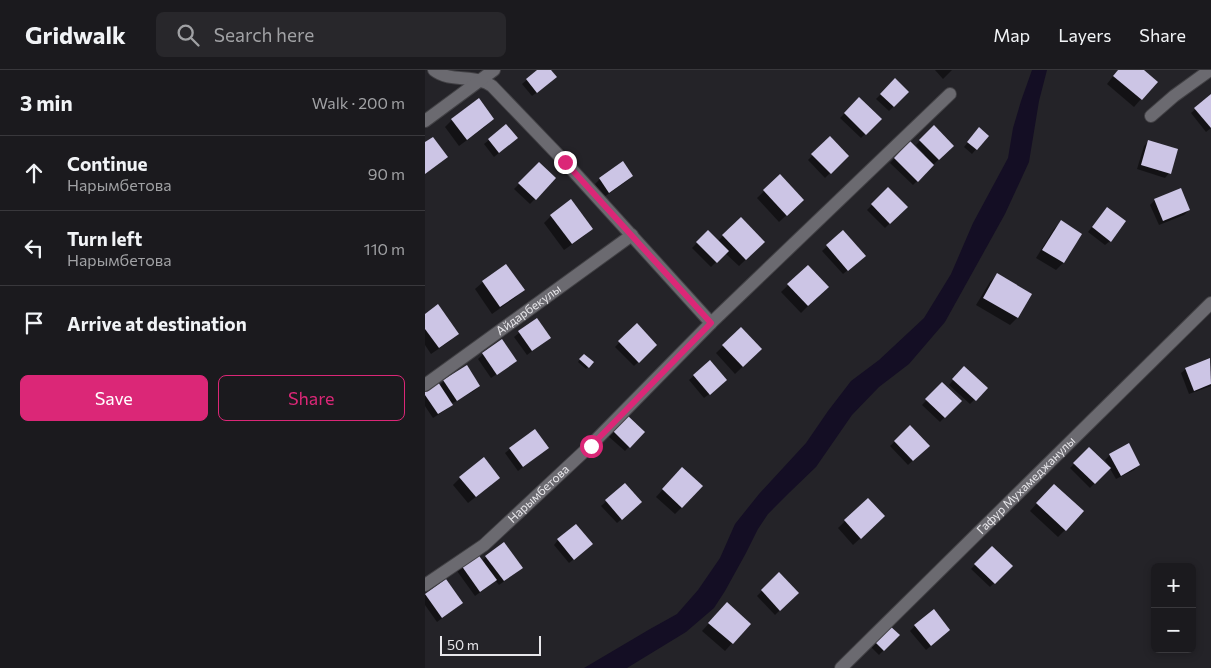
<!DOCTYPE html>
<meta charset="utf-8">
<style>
:root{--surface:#1b1a1e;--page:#28272b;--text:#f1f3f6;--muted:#a0a1a4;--line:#39383c;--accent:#db2777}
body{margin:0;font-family:Commissioner,sans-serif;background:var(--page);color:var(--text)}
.controls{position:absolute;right:15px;bottom:15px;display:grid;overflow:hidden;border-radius:8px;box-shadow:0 2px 8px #0003}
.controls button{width:45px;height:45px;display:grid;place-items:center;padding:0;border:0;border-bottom:1px solid var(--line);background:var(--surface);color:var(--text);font:25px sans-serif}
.scale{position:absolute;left:15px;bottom:12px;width:101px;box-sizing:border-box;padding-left:5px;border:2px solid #e8e7eb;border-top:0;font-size:14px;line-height:18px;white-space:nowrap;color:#e8e7eb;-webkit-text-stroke:4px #242328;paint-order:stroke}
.stop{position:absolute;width:15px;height:15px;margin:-11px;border:4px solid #db2777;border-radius:50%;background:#fff}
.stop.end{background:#db2777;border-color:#fff;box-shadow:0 1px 5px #0008}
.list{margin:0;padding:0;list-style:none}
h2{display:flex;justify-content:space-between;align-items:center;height:65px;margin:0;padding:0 20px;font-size:21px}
h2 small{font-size:16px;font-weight:400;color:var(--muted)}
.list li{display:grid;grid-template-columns:32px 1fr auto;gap:15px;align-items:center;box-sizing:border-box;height:75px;padding:0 20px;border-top:1px solid var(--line)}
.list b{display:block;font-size:19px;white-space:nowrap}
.list p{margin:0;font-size:16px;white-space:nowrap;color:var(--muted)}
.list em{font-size:16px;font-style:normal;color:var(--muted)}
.actions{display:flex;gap:10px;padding:15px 20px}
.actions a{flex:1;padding:11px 0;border:1px solid var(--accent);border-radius:8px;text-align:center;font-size:18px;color:var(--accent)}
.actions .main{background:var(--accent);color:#fff}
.icon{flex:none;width:28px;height:28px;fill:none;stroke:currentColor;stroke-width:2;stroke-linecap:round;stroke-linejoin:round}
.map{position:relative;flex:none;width:786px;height:598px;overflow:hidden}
header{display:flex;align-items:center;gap:30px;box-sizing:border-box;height:70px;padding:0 25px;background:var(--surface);border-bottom:1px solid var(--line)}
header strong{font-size:24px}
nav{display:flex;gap:28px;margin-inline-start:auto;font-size:18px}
.search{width:350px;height:45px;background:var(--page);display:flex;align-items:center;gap:12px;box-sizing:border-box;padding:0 18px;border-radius:8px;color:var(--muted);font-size:19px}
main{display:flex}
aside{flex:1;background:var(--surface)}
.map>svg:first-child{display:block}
.water{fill:#140e24}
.shadow{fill:#0007}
.building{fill:#ccc5e5}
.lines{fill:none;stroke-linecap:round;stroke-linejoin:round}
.minor-casing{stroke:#424145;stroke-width:14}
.minor{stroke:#6b6a70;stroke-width:12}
.route{stroke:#db2777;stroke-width:6}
.labels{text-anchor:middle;stroke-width:5;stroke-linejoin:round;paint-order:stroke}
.street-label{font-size:12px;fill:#e8e7eb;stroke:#242328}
</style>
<header>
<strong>Gridwalk</strong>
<div class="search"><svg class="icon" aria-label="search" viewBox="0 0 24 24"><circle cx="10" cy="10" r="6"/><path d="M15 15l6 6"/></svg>Search here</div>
<nav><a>Map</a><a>Layers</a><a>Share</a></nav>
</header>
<main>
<aside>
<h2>3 min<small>Walk · 200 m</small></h2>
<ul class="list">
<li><svg class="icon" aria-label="ahead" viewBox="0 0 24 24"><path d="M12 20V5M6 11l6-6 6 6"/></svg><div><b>Continue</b><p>Нарымбетова</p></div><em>90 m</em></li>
<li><svg class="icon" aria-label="left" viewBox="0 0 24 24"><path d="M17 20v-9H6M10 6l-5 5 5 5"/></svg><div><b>Turn left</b><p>Нарымбетова</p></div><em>110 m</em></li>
<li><svg class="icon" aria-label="arrive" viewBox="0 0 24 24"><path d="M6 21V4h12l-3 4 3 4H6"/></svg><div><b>Arrive at destination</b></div></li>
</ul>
<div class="actions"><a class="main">Save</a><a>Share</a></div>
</aside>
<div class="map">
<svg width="786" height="598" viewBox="0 0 786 598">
<rect width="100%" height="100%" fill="#242328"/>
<polygon class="water" points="607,0 622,0 614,31 604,92 580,144 520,252 484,294 454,317 427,345 391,397 365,422 343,444 333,459 321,483 300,521 289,538 261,562 202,598 159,598 225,559 252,544 273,520 295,488 310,454 334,424 381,373 403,341 426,311 454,290 499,248 526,204 548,153 583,88 588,58 596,31"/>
<g class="shadow">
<polygon points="114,0 124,0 126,12 107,26 97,14"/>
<polygon points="510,0 527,0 518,9"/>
<polygon points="693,0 717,0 731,12 709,37 682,14"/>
<polygon points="470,10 483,22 464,41 451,29"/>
<polygon points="786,26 786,58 781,62 766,43"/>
<polygon points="434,29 455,49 436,68 415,48"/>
<polygon points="68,48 61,56 34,76 20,57 27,50"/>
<polygon points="509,57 527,76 488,115 465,93 485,73 498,86 500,85 491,75"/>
<polygon points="550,64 562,66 547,84 539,77"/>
<polygon points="92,68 69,87 59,74 64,70"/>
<polygon points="405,68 422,86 400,108 383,90"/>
<polygon points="724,71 744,103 740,108 712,99 719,76"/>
<polygon points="197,93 207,106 202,111 179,127 170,114 175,109"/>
<polygon points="114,94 129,109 105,134 89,119"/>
<polygon points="355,106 378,130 354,152 332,128"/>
<polygon points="463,119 481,137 460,158 442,140"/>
<polygon points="730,130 764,140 759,145 734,155 725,135"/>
<polygon points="678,143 685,171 680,175 663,162"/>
<polygon points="126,146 166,159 159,166 139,180 119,153"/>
<polygon points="316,148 339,172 314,196 300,183 286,197 267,178 283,162 293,171"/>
<polygon points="636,152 656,164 638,193 631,200 611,188 629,159"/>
<polygon points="418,162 435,190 418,204 397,181"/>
<polygon points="383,196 402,217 376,243 356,222"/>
<polygon points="572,205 606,224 592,248 585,255 551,235 565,212"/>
<polygon points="58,212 98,220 91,227 67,244 50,219"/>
<polygon points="0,245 32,263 25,271 6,284 0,275"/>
<polygon points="111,249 124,268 102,285 89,267"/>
<polygon points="212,255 231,275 209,296 190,277"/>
<polygon points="316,259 336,279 310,304 291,283"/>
<polygon points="77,271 91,291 88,294 88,293 66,308 53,289 58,284"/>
<polygon points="159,285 167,292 161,299 153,292"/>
<polygon points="785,289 786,293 786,316 764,324 756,303 761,299"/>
<polygon points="285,292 296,315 279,328 264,310"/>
<polygon points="539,298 561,318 545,334 524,315"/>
<polygon points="19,311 54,316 49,321 26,334 22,339 8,348 0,336 0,322 14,316"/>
<polygon points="517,314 535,331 515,352 497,335"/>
<polygon points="202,347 218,362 200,381 183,366"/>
<polygon points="485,357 503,376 483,395 465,376"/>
<polygon points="123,378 93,401 80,383 85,379"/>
<polygon points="664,379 684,398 665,418 645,398"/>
<polygon points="685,385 714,395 709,400 691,409 680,390"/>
<polygon points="250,406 257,437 250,444 231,427"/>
<polygon points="35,408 66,415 43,433 28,415"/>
<polygon points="200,415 211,437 192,453 176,436"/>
<polygon points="622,422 640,460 633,467 605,441"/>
<polygon points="443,429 452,453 428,475 413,458"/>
<polygon points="133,470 161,479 144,493 129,475"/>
<polygon points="567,478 586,496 565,517 546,499"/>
<polygon points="61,487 92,502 74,515 70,510 65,515 50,526 32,501 36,496 57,491"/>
<polygon points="354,504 372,523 350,545 332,526"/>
<polygon points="20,510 37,533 12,552 0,535 0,525"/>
<polygon points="295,541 324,554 300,581 277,561"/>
<polygon points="490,556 519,565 501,580 485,561"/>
<polygon points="465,557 473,565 454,585 446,577"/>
</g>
<g class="building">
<polygon points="112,0 126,0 132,7 112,23 101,9"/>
<polygon points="693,0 719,0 733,12 717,30 688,6"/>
<polygon points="470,8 484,22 469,37 455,24"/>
<polygon points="786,24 786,58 769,38"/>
<polygon points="434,27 457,49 441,65 419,43"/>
<polygon points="54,28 69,49 42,70 26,49"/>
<polygon points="81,54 93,68 74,83 63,69"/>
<polygon points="509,55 529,76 514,90 494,70"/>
<polygon points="554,57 564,66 552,80 542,72"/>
<polygon points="405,66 424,86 406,104 386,84"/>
<polygon points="8,67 23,87 0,104 0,72"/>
<polygon points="723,70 753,79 746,104 716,95"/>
<polygon points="485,71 509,95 493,112 469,88"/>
<polygon points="198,91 208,106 184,123 174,108"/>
<polygon points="114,92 131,108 111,130 93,113"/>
<polygon points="355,104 379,130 362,146 338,120"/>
<polygon points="463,117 483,137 465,154 446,134"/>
<polygon points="756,118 765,140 738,151 729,129"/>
<polygon points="146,129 168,159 147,174 125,145"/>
<polygon points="682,137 701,151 686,172 667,157"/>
<polygon points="316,147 340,172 321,190 297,165"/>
<polygon points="636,150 657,164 639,193 617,180"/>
<polygon points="283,160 304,181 292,193 271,172"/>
<polygon points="418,160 441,186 423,201 401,175"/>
<polygon points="81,194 100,220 75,237 57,211"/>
<polygon points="383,195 404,217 383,236 362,214"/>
<polygon points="572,203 607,224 593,248 558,228"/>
<polygon points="13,234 34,264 14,278 0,259 0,244"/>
<polygon points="112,248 126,268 107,281 93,261"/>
<polygon points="212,253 232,275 214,293 193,271"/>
<polygon points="316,257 337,279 318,297 297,275"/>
<polygon points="77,269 92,291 72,305 57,283"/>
<polygon points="159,284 169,292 164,298 154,289"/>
<polygon points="785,288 786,314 769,321 760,298"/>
<polygon points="285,290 302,310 285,325 268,305"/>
<polygon points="42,295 55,316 32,331 18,310"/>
<polygon points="539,296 563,318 551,331 527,309"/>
<polygon points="13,312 28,335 13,344 0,325 0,320"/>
<polygon points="517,312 537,331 520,348 500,329"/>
<polygon points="202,345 220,362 205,378 187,360"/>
<polygon points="485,355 505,376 488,391 469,371"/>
<polygon points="110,359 124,378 98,397 84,378"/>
<polygon points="704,373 715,395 696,406 684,384"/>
<polygon points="664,377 686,398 670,414 648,393"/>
<polygon points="59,387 75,408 51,427 34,407"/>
<polygon points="257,397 278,416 257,438 237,419"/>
<polygon points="200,413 217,432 197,450 180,430"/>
<polygon points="629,414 659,441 641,461 611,433"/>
<polygon points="443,428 460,446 436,469 419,450"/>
<polygon points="151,454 168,474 149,490 132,469"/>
<polygon points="79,472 98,498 79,511 60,486"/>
<polygon points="567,476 588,496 570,514 549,494"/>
<polygon points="52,483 72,510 55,522 36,495"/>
<polygon points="354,502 374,523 355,541 336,520"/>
<polygon points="21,509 38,533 17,548 0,524"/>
<polygon points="302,532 326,554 308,574 283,553"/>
<polygon points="509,539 525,560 506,576 489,555"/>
<polygon points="465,556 475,565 459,581 450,572"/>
</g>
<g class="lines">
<defs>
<g id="minor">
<path d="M 9,0 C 23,11 41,6 56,11 C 60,12 64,14 67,16 L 140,92 L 286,253"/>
<polyline points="726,46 749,26 785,0"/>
<polyline points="0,51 69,0"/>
<path id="s1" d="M 0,315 L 207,165"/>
<path id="s2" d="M 0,515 L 59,475 L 165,376 L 286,253 L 525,24"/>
<path id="s3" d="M 416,598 L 786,233"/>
</g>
</defs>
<use href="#minor" class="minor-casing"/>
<use href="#minor" class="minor"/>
</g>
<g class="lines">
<polyline class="route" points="140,92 286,253 166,376"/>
</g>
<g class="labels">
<g class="street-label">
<text dy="4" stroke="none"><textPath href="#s1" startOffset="128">Айдарбекулы</textPath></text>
<text dy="4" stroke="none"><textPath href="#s3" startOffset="260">Гафур Мухамеджанулы</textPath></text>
<text dy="4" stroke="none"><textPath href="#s2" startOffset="146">Нарымбетова</textPath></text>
</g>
</g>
</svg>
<div class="controls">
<button>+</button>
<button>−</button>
</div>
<div class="scale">50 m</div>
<div class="stop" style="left:166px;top:376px"></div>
<div class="stop end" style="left:140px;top:92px"></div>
</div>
</main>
